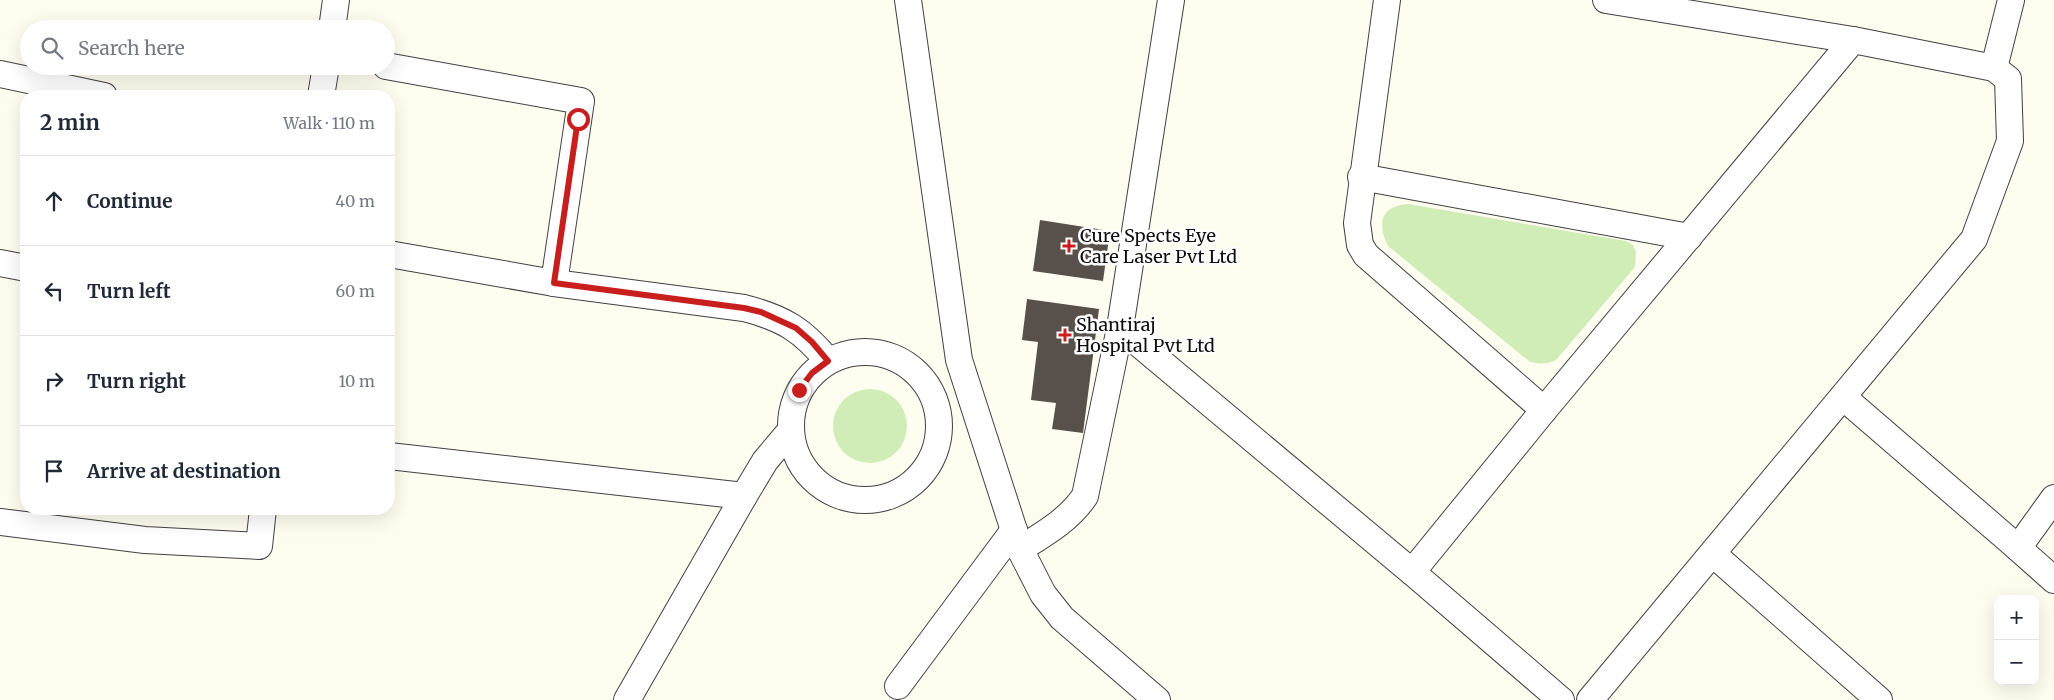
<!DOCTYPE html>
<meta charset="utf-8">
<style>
:root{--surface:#fff;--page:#f2f2f3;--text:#1f2937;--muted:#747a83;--line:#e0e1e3}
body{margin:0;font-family:Merriweather,serif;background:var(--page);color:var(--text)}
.controls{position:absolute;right:15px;bottom:15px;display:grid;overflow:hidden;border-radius:10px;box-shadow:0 5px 20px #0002}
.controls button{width:45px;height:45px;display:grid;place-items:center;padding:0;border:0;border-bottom:1px solid var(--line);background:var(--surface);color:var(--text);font:25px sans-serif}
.stop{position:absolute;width:15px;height:15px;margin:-11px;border:4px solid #c81e1d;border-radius:50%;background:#fff}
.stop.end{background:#c81e1d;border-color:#fff;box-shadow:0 1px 5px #0008}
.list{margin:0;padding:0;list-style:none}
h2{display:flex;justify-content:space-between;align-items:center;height:65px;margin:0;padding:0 20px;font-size:21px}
h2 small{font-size:16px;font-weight:400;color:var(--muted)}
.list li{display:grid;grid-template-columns:32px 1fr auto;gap:15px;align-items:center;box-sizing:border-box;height:90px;padding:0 20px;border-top:1px solid var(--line)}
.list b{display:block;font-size:19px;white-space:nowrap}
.list em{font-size:16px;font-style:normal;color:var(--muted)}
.icon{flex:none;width:28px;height:28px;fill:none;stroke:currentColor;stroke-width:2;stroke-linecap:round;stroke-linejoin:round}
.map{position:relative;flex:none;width:2054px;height:700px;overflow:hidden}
.search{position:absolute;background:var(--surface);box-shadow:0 5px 20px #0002;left:20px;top:20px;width:375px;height:55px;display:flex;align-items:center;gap:12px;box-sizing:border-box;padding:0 18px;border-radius:28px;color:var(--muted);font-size:19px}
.panel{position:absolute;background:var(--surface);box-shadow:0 5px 20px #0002;left:20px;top:90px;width:375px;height:425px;border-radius:20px}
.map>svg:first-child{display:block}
.green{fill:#d0ecb7}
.building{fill:#58504a}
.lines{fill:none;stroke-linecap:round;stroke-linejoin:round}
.minor-casing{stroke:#414141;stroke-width:28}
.minor{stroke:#fff;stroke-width:26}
.route{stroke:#c81e1d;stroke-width:6}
.poi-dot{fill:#c81e1d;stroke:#fff;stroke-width:2}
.labels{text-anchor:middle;stroke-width:5;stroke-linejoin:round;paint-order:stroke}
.poi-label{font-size:18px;fill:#0e0e0e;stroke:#fff;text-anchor:start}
</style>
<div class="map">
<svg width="2054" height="700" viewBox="0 0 2054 700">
<rect width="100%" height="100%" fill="#fffdf0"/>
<g class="green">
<path d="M 1408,204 L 1626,241 L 1633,245 L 1636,252 L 1635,267 L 1557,359 C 1548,365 1539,364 1530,362 L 1388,246 C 1377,224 1380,206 1408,204 Z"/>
<circle cx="870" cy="426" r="37"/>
</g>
<g class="building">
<polygon points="1040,220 1110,231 1103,281 1033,271"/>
<polygon points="1027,299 1099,309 1083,433 1052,429 1056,403 1031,400 1038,342 1022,340"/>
</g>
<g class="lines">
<defs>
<g id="minor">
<polyline points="908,0 959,360 1020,549 1043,594 1062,618 1157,700"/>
<polyline points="1171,0 1120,328 1412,572 1544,410 1853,40"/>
<polyline points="1387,0 1357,223 1360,245 1366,255 1544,410"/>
<polyline points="332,29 336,0"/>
<polyline points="386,66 581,101 554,283 389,254"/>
<polyline points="1994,68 2011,0"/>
<polyline points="0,74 104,96"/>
<polyline points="321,96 326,66"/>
<polyline points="1361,177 1689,237"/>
<polyline points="0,263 26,268"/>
<path d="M 554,283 L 744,308 C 783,318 803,330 828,361"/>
<circle cx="865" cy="426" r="74"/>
<polyline points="1843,397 2018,548"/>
<polyline points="389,456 744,496"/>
<polyline points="2054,498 2018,548 2054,580"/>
<polyline points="0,522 145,540 259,546 263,509"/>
<path d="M 1020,549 C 1044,534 1069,520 1085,496 L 1120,328"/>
<polyline points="1713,554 1879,700"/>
<polyline points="1412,572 1561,700"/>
<polyline points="898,686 1014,530"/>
<polyline points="627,700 744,496 765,461 791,430"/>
<polyline points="1590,700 1974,239 2010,141 2008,79 1994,68 1853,40 1606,0"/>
</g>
</defs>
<use href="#minor" class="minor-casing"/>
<use href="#minor" class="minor"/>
</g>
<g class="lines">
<polyline class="route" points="578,119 554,283 744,308 761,312 796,328 812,342 828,361 812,373 799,390"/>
</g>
<g class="poi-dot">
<path d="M1066.5 238.5h5v5h5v5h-5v5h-5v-5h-5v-5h5z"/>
<path d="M1062.5 327.5h5v5h5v5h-5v5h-5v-5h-5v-5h5z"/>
</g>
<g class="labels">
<g class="poi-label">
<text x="1080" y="242">Cure Spects Eye<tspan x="1080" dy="21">Care Laser Pvt Ltd</tspan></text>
<text x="1076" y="331">Shantiraj<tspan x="1076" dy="21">Hospital Pvt Ltd</tspan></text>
</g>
</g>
</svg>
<div class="controls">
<button>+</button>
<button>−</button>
</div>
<div class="stop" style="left:578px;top:119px"></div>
<div class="stop end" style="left:799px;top:390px"></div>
<div class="search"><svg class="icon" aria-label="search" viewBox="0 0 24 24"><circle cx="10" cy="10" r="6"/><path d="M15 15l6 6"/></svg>Search here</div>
<section class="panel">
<h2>2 min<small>Walk · 110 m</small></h2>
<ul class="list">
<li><svg class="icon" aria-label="ahead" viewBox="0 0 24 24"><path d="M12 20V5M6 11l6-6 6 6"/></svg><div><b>Continue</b></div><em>40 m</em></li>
<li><svg class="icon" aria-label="left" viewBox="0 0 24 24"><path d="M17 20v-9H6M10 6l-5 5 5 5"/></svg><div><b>Turn left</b></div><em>60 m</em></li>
<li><svg class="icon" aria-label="right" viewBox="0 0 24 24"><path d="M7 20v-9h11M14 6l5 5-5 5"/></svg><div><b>Turn right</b></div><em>10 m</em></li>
<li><svg class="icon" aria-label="arrive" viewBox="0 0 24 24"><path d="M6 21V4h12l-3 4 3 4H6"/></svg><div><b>Arrive at destination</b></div></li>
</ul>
</section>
</div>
